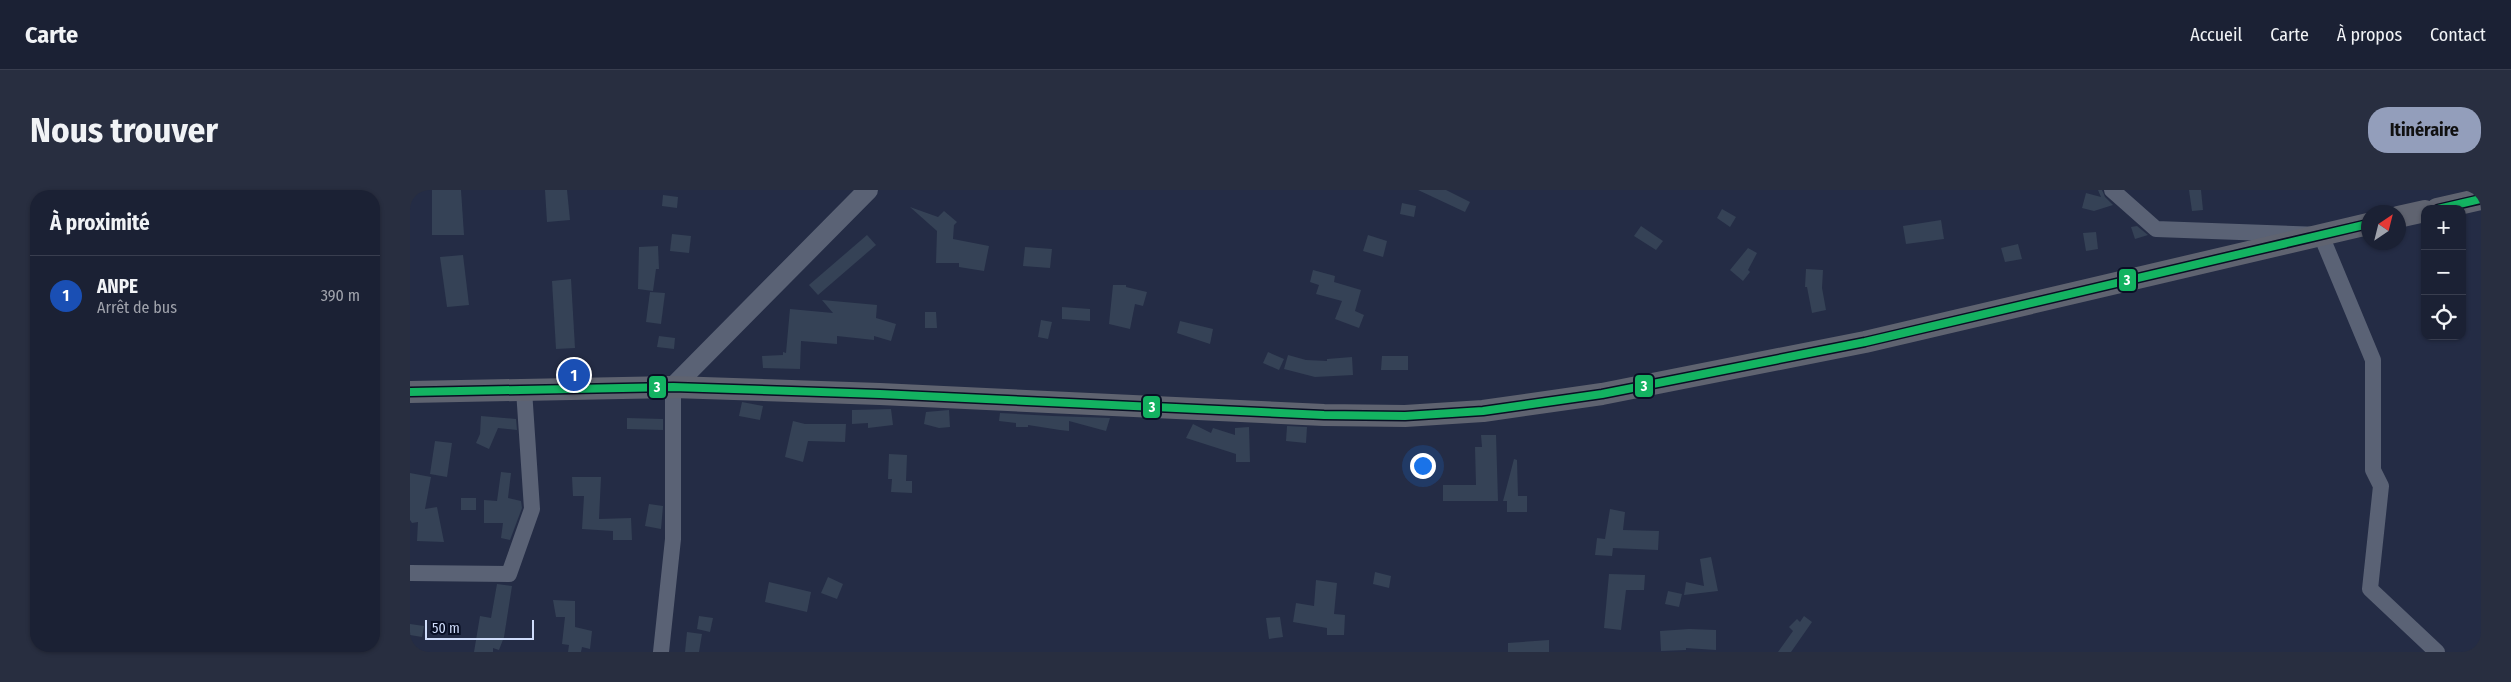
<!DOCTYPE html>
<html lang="fr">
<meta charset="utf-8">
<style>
:root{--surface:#1b2134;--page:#282e40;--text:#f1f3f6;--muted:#a0a3ac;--line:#393e4f;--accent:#939ebb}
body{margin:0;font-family:"Fira Sans Condensed",sans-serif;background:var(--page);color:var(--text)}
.controls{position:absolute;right:15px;top:15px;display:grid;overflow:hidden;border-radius:10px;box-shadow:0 1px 4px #0004}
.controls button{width:45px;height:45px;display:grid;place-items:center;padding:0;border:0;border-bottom:1px solid var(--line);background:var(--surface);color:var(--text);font:25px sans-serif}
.compass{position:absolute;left:1951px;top:15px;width:45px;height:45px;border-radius:50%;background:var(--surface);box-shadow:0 1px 4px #0004;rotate:35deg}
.scale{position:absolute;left:15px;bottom:12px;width:109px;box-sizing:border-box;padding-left:5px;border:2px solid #cfdcfa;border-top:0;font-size:14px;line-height:18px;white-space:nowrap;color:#cfdcfa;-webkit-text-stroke:4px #090f24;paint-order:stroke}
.you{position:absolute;left:1012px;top:275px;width:18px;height:18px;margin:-12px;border:4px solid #fff;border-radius:50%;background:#1a73e8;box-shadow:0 0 0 8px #1a73e833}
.badge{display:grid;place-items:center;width:32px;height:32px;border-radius:50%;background:var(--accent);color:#fff;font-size:16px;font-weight:700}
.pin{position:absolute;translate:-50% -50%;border:2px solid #fff;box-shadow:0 1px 5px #0006}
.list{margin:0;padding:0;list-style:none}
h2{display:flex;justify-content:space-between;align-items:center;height:65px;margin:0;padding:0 20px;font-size:21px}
h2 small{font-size:16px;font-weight:400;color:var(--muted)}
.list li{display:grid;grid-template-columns:32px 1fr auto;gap:15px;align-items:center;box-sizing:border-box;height:80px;padding:0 20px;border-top:1px solid var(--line)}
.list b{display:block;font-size:19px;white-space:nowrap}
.list p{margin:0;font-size:16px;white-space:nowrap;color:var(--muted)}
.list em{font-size:16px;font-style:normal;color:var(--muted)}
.icon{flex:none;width:28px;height:28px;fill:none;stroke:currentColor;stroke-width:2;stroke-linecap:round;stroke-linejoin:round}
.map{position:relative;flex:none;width:2071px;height:462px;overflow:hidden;border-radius:20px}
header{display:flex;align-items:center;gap:30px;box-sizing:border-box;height:70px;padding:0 25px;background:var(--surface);border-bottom:1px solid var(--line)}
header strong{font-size:24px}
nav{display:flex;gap:28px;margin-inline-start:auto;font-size:18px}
.intro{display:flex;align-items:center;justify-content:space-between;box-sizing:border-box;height:120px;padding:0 30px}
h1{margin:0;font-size:35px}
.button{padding:12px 22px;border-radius:20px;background:var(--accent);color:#111;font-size:18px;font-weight:700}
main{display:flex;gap:30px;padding:0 30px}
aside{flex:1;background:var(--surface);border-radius:20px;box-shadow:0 1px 4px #0004}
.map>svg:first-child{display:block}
.building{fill:#354256}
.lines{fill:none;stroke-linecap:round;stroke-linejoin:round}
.minor{stroke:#5a6275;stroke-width:16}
.tertiary{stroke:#5a6275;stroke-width:20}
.secondary{stroke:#5f6370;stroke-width:22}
.bus-1-casing{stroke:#090f24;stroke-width:11}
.bus-1{stroke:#13b361;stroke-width:8}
.line-badge{stroke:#090f24;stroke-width:2}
.badge-label{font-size:14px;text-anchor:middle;font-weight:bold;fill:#fff}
</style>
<header>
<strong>Carte</strong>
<nav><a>Accueil</a><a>Carte</a><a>À propos</a><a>Contact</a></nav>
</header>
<div class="intro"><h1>Nous trouver</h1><a class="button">Itinéraire</a></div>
<main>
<aside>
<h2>À proximité<small></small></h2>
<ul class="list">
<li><span class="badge" style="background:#1a4fb4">1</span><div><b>ANPE</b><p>Arrêt de bus</p></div><em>390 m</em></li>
</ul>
</aside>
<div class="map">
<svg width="2071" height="462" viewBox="0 0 2071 462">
<rect width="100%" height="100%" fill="#242c45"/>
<g class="building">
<polygon points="22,0 51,0 54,45 22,45"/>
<polygon points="135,0 157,0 160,30 137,32"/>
<polygon points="1008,0 1036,0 1060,12 1055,22"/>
<polygon points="1688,0 1692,0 1695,7 1703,15 1684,21 1672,18 1676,3 1691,7"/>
<polygon points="1779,0 1791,0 1793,20 1782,21"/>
<polygon points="253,5 268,7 267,18 252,16"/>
<polygon points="992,13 1006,16 1004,27 990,24"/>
<polygon points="500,17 528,27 534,21 547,32 544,35 543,49 579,56 574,81 549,77 549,73 526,73 527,41"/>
<polygon points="1312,19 1326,27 1320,37 1307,28"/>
<polygon points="1531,30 1534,49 1496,54 1493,36"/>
<polygon points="1231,36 1253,51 1246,60 1224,46"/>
<polygon points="1727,36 1738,45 1725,49 1721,37"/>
<polygon points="1686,42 1688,59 1676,61 1673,43"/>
<polygon points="262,44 281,46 279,63 260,61"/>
<polygon points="457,45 466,55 408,105 399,95"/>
<polygon points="958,45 977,51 973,67 953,61"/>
<polygon points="1608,54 1612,69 1595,72 1591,58"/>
<polygon points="248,56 249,79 246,79 243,101 228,99 229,57"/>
<polygon points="615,57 642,59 640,78 613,76"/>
<polygon points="1338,58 1347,63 1338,80 1340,82 1333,91 1320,80"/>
<polygon points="53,65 59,115 37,117 30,67"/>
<polygon points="1396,79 1413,80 1412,98 1416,120 1402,123 1397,97 1395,97"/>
<polygon points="903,80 925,86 924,92 951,100 945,121 954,125 949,138 925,129 932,111 906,104 909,95 900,92"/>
<polygon points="161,89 165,158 146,159 142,91"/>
<polygon points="703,95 716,95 716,97 737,102 733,116 725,114 720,139 699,134"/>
<polygon points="240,102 255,103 251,134 236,132"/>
<polygon points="412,110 467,115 466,128 486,134 481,151 464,146 464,150 427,146 427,154 391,151 390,179 353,178 352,166 373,165 373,162 376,163 380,119 423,123"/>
<polygon points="652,117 680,119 680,131 652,129"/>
<polygon points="515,122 526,122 527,138 515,138"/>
<polygon points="631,130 642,132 638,149 628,147"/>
<polygon points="770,131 803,139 800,154 767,143"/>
<polygon points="249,146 265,148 264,159 247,157"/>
<polygon points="858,162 874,169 869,180 853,173"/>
<polygon points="878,165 896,170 917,171 917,169 942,167 943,185 905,187 874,179"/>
<polygon points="972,166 998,166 998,180 971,180"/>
<polygon points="332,212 353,216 350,230 329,226"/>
<polygon points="481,219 483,235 458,238 458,233 442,234 442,220"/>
<polygon points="539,220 540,237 529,238 514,234 516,222"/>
<polygon points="590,223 643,226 700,228 696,241 659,231 659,241 650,240 618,235 618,237 606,237 606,233 589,231"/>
<polygon points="71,226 106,229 107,240 88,238 79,259 66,253 70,244"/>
<polygon points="217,228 253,229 253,240 217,239"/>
<polygon points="383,231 395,234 436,234 435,252 398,251 393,272 375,267"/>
<polygon points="783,234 801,243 803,238 825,245 825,238 839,237 840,272 826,272 826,264 776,248"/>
<polygon points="877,236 897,237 896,253 876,251"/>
<polygon points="1071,245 1086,245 1088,311 1033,311 1033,295 1066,295 1065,257 1072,257"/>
<polygon points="25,251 42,253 37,287 20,284"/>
<polygon points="479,264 497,265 496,291 502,291 502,303 481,302 482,289 478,289"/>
<polygon points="1104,269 1107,270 1108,306 1117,306 1117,322 1097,322 1097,311 1093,311"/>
<polygon points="91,282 101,283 98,308 111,311 112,318 100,350 91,348 93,333 74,333 74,310 87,311"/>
<polygon points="0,283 21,287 15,319 27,317 34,352 7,351 8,332 2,333 0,330"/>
<polygon points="162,287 191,287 189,329 221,328 222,350 203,350 203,341 172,339 174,306 163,306"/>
<rect x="51" y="308" width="15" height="12"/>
<polygon points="239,314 253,316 251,339 235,336"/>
<polygon points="1200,319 1215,322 1213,340 1249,341 1248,360 1203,358 1202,366 1185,365 1187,348 1195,349"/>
<polygon points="1301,367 1308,401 1274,405 1276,392 1294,396 1290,369"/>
<polygon points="965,382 981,386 979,398 963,394"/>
<polygon points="1199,384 1235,385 1234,400 1216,400 1211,440 1194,438"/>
<polygon points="418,387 433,394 427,409 411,403"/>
<polygon points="906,390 927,393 924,424 935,425 934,445 917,445 917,438 883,432 886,413 904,416"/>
<polygon points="359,392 401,402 397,422 355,412"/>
<polygon points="87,394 102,396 94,447 89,460 83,458 83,462 64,462 70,426 81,428"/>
<polygon points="1258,401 1272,404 1269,417 1255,414"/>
<polygon points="143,410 165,411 165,437 182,441 180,459 172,457 171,462 158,462 159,455 152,454 155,427 146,427"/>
<polygon points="289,426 303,428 300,442 287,439"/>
<polygon points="1394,426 1402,432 1381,462 1368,462 1383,441 1379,437 1387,429 1390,432"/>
<polygon points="870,427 873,447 859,449 856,428"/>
<polygon points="0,434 14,436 12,447 0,445"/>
<polygon points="1279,439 1306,440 1306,460 1276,458 1276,460 1251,461 1250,441"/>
<polygon points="277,442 292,444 289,462 275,462"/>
<polygon points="1139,450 1139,462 1098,462 1098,453"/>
</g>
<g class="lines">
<g class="minor">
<polyline points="1702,0 1746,39 1911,45 1963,170 1963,280 1971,296 1960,399 2027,462"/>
<polyline points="0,383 99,384 122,319 114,200"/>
<polyline points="251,462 263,349 263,197"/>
</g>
<polyline class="tertiary" points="263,197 458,0"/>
<g class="secondary">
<polyline points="2027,19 2071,9"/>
<polyline points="1988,27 2015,21"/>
<polyline points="0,202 263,197 470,204 914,225 995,226 1073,221 1192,204 1455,152 1958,34"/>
</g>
<defs>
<g id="bus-1">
<polyline points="2028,19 2071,9"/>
<polyline points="0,202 263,197 470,204 914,225 995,226 1073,221 1192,204 1455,152 1958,34"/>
</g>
</defs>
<use href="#bus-1" class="bus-1-casing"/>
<use href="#bus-1" class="bus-1"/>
</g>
<g class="line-badge">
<rect x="1708" y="78" width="19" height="24" rx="5" fill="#13b361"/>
<rect x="1224" y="184" width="20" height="24" rx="5" fill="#13b361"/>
<rect x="238" y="185" width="19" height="24" rx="5" fill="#13b361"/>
<rect x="732" y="205" width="19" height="24" rx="5" fill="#13b361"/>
</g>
<g class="badge-label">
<text x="1717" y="95">3</text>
<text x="1234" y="201">3</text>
<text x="247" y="202">3</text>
<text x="742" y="222">3</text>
</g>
</svg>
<div class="controls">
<button>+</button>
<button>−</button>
<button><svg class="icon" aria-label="locate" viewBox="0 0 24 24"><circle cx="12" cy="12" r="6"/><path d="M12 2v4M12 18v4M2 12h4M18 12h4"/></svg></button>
</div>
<svg class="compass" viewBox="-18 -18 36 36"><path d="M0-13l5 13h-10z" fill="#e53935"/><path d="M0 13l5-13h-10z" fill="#a0a3ac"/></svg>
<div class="scale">50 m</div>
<div class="you"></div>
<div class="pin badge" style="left:164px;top:185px;background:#1a4fb4">1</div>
</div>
</main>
